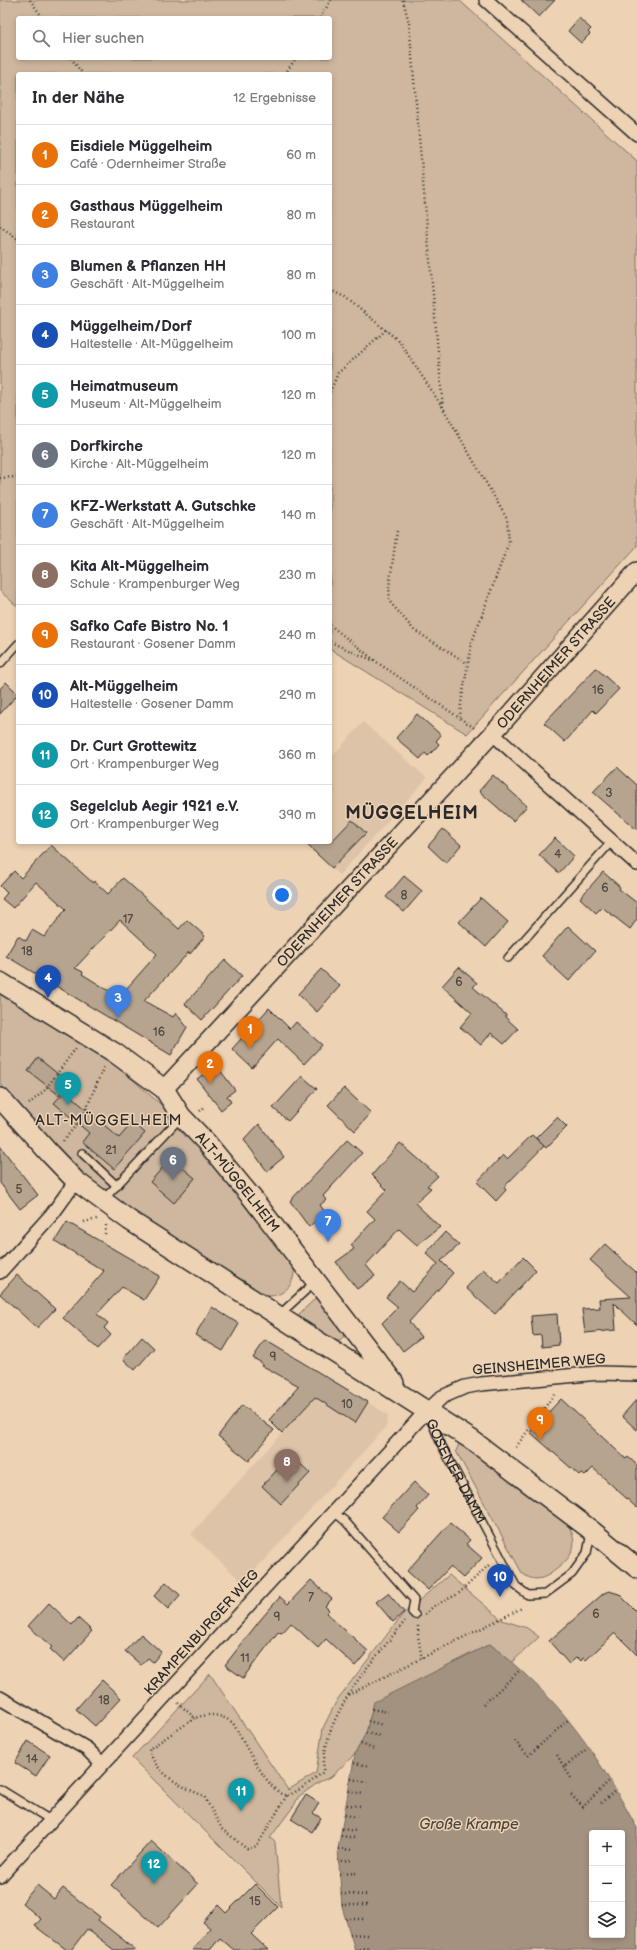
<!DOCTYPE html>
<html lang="de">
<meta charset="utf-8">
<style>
:root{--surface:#fff;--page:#f2f2f3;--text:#2b2b33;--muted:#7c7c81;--line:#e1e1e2;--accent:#b45309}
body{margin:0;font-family:"Balsamiq Sans",sans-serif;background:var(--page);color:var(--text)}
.controls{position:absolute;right:12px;bottom:12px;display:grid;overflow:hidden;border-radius:4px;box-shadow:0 2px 6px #0003}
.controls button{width:36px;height:36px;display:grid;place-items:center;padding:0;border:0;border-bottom:1px solid var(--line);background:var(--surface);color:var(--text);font:20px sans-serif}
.you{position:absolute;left:282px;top:895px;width:14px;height:14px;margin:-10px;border:3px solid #fff;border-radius:50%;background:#1a73e8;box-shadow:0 0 0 6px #1a73e833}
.badge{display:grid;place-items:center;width:26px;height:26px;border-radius:50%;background:var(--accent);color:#fff;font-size:13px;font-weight:700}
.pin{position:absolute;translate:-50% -33px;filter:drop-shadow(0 1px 2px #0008)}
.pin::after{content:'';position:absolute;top:21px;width:14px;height:12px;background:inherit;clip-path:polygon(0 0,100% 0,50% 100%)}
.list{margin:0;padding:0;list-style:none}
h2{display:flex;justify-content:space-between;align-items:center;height:52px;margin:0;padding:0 16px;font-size:17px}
h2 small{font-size:13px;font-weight:400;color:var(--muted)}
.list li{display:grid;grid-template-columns:26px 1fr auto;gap:12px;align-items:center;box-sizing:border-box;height:60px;padding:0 16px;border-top:1px solid var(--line)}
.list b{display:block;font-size:15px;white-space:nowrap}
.list p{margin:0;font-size:13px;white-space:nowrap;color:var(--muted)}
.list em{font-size:13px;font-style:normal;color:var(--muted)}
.icon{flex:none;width:22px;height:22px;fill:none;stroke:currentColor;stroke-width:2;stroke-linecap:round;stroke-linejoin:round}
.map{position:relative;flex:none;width:637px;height:1950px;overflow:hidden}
.search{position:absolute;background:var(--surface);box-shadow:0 2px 6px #0003;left:16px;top:16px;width:316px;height:44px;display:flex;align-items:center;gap:10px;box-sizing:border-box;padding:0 14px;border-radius:4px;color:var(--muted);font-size:15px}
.panel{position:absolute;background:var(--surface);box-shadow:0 2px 6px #0003;left:16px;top:72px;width:316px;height:772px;border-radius:4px}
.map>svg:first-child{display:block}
.built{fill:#ddc4a9}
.green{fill:#ceb79e;stroke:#7c7164;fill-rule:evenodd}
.water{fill:#a39280;stroke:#73695e;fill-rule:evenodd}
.building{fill:#b7a48f;stroke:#2b2b2b;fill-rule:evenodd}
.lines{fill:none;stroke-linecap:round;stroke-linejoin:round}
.service-casing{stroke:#2b2b2b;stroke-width:10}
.minor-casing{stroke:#2b2b2b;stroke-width:16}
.tertiary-casing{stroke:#2b2b2b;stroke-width:20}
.secondary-casing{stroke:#2b2b2b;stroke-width:22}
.path{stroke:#2b2b2b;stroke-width:2.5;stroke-dasharray:1 3;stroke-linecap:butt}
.service{stroke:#edd2b4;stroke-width:7}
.minor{stroke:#edd2b4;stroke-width:13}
.tertiary{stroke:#edd2b4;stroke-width:17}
.secondary{stroke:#edd2b4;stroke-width:19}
.labels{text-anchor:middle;stroke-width:3;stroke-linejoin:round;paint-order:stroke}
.number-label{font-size:12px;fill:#4e4944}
.street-label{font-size:14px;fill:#2b2b2b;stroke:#edd2b4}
.neighbourhood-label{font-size:15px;letter-spacing:1px;fill:#2b2b2b;stroke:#edd2b4}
.water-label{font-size:15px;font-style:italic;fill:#494540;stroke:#edd2b4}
.district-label{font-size:18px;font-weight:bold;letter-spacing:1px;fill:#2b2b2b;stroke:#edd2b4}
</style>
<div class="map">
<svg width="637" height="1950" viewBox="0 0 637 1950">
<rect width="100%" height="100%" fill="#edd2b4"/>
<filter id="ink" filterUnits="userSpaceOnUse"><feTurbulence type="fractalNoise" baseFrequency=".025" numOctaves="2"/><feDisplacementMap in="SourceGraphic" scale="8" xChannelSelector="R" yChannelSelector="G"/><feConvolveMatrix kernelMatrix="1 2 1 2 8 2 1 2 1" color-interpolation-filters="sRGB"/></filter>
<g filter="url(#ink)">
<g class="built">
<polygon points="363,722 427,778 339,875 303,842 330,842 330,759"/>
<polygon points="331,1379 388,1415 386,1427 243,1583 191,1534"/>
</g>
<g class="green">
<path d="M 0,0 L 459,0 L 637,161 L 637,546 L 467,734 L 330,649 L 330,74 L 18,74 L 18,607 L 0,591 ZM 18,18 L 330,18 L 330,58 L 18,58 Z"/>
<path d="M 0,991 L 106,1058 L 132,1079 L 185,1126 L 294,1266 C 296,1285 283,1298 263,1296 L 111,1198 L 52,1148 L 36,1131 L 0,1084 Z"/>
<polygon points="317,1297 344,1329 343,1338 340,1341 333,1341 299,1318 299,1314"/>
<path d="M 463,1443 L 563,1518 C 579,1538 577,1553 558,1568 C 546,1578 535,1584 522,1573 L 456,1451 L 459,1444 Z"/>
<polygon points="449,1575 502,1620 527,1628 539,1637 512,1662 490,1644 416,1682 372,1709 366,1733 355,1754 331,1777 319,1782 298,1797 295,1804 270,1838 275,1842 281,1907 132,1758 210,1674 288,1790 316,1773 323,1728 337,1700 403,1614"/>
</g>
<path class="water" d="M 490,1644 C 517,1666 548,1694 569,1721 C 594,1752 614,1786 633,1821 L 637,1828 L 637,1950 L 355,1950 L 342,1907 L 338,1849 L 355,1754 L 366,1733 L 374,1702 ZM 592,1833 L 622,1833 L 622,1935 L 592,1935 Z"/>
<g class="building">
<polygon points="521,0 555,0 539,17"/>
<polygon points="579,18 591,29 588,32 590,34 581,43 568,31"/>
<polygon points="596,668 619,689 596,713 593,710 565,742 544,723"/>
<polygon points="6,682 18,694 0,714 0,689"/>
<polygon points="417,714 441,735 436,741 439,744 434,750 428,756 425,753 420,759 396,738"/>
<polygon points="617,767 637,785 637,830 593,792"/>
<polygon points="493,775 527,806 513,821 479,791"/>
<polygon points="352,820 366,833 332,868 304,842 331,842"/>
<polygon points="443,829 461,845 446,863 428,846"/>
<polygon points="555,838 574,856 559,873 539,855"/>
<path d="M 51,845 L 93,883 L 94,881 L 108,894 L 123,878 L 179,929 L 187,920 L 205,936 L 190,954 L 189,952 L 144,1001 L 173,1017 L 176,1013 L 187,1027 L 171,1055 L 6,956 L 18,936 L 26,941 L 32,930 L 44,937 L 66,909 L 36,882 L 13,908 L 2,899 L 7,893 L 0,886 L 14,871 L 21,878 ZM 120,920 L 157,954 L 119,997 L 82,974 L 83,972 L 75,968 Z"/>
<polygon points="603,872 620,887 619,889 637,903 637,919 630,929 602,907 596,913 580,898"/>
<polygon points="404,876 422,891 404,912 386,897"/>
<polygon points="481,898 508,922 486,947 459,922"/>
<polygon points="568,926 595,951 569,981 542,956"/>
<polygon points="225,960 242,976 202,1020 185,1004"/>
<polygon points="459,967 477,983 473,987 506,1015 505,1017 518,1029 504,1044 491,1033 481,1045 460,1027 472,1013 442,986"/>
<polygon points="321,969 340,986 317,1012 298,994"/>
<polygon points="269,1008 290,1029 296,1022 322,1045 304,1064 278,1039 252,1068 232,1049"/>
<polygon points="38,1058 69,1083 59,1095 28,1071"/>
<polygon points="216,1065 235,1090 227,1096 231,1102 221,1110 197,1079"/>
<polygon points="302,1076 317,1089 288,1121 273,1108"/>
<polygon points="344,1088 371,1113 355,1131 328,1105"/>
<polygon points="65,1091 119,1138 131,1124 132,1125 134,1123 145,1133 114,1169 82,1142 89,1133 54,1103"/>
<polygon points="557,1117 567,1127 546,1148 536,1138"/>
<polygon points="259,1124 284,1157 267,1171 244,1140"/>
<polygon points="532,1135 544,1146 504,1187 506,1190 496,1201 477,1182 503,1155 507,1159"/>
<polygon points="347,1140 362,1153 323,1196 326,1200 320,1205 325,1212 309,1227 290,1201"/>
<polygon points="400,1143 438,1176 427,1186 431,1188 415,1203 440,1227 417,1245 399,1229 366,1265 375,1276 357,1289 336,1262 354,1249 351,1245 375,1219 367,1211 387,1190 372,1175"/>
<polygon points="0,1146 38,1195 20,1209 0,1183"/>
<polygon points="171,1158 195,1178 174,1203 150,1182"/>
<polygon points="67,1222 160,1276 144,1300 122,1287 97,1314 108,1323 104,1328 111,1335 98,1349 63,1318 104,1271 55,1241"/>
<polygon points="445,1232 459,1245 441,1261 453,1273 409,1322 421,1337 403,1351 382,1323 398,1307 386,1297 400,1281 412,1292 438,1264 426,1253"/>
<polygon points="605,1244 637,1273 637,1325 614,1303 616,1330 585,1333 582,1309 600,1308 599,1299 631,1297 590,1260"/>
<polygon points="523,1257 536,1270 495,1314 466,1288 483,1269 499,1283"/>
<polygon points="17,1275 55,1309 37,1328 0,1294"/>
<polygon points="212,1307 239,1324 223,1351 195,1335"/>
<polygon points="557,1314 559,1345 542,1347 541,1335 533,1336 531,1316"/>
<polygon points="142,1337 154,1348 135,1370 123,1359"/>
<polygon points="265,1340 368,1402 355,1423 315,1397 282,1433 269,1420 299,1386 261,1365 262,1363 253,1358"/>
<polygon points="561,1399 626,1459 628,1457 637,1465 637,1508 593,1468 585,1476 581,1473 579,1475 530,1432"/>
<polygon points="637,1399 637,1430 622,1416"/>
<polygon points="242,1405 274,1430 249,1461 218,1436"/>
<polygon points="291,1455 310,1473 281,1504 262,1486"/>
<polygon points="414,1482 428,1495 417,1508 419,1510 399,1532 382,1517"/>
<polygon points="450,1523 470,1540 466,1544 482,1558 463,1578 450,1567 428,1590 407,1571"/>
<polygon points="311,1580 332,1599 325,1606 329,1610 326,1613 368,1651 355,1666 326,1639 318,1648 291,1623 282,1633 278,1632 243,1678 225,1665 261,1619 280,1597 288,1604"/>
<polygon points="166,1582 180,1595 168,1609 154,1596"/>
<polygon points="609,1591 619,1594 637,1612 637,1655 615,1633 586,1660 583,1658 581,1661 577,1657 569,1664 549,1641 604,1593"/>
<polygon points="388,1593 404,1612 393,1622 376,1602"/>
<polygon points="49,1603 72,1625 78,1618 92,1631 64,1662 50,1649 52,1647 28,1626"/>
<polygon points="141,1634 161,1652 153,1662 148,1658 141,1665 125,1651"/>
<polygon points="102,1680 121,1698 95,1726 76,1709"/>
<polygon points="28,1741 50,1755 36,1776 15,1763"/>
<polygon points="306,1795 319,1803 313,1813 321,1818 312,1832 291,1819"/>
<polygon points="151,1841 198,1884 158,1928 111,1885"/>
<polygon points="255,1884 278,1907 251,1934 268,1950 234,1950 220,1938 210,1950 192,1950 210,1928 203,1922 218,1905 226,1913"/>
<polygon points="37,1885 54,1899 63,1888 100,1917 98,1920 136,1950 114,1950 87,1929 71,1950 67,1950 35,1926 41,1919 22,1903"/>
</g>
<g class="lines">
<defs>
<g id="service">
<polyline points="0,664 18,644"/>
<polyline points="508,958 612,841"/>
<polyline points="82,1153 117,1186"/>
<polyline points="103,1200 181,1117"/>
<polyline points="279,1315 315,1282"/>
<path id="s1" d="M 430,1418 L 441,1444 L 516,1586 L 528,1595 L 545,1594 L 572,1574 L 587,1553 L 591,1533"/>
<polyline points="334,1512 345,1521 414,1600 412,1612 415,1615"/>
<polyline points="0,1789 52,1821"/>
</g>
<g id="minor">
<polyline points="486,0 637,134"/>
<polyline points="493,734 637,864"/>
<polyline points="0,1272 53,1213 76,1181"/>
<polyline points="0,1698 87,1749 102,1764"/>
<polyline points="0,1876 419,1419 442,1397 465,1387 481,1384 599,1373 637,1374"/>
</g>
<g id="tertiary">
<path id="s2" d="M 164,1089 L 506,719 L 637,571"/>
</g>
<g id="secondary">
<path id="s3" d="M 0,982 L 115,1053 L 164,1089 L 181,1116 L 206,1142 L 253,1199 L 394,1383"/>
<polyline points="0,1098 50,1154 76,1181 129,1220 472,1440 591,1530 637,1568"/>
</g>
</defs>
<use href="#service" class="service-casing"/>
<use href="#minor" class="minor-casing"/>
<use href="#tertiary" class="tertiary-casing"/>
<use href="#secondary" class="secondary-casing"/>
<g class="path">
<polyline points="30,0 43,18"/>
<polyline points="403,0 409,23 443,408"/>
<polyline points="320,18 331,0"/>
<polyline points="71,58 83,74"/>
<polyline points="285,74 296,58"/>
<polyline points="0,226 18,239"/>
<polyline points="330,290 345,297 399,341 443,408 507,519 509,542 472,642 461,703 460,717"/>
<polyline points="330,392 338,373 386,330"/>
<polyline points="0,478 18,477"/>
<polyline points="397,531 389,587 390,602 414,630 467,663"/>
<polyline points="330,625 378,663 476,729"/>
<polyline points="330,642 372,660"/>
<polyline points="29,1104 45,1090 76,1048"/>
<polyline points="200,1111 206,1106"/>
<polyline points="63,1141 83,1117 104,1066"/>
<polyline points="84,1222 97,1219"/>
<polyline points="105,1234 106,1225"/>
<polyline points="516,1447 556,1392"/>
<polyline points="425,1614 434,1606 458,1594 490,1564"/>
<polyline points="418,1626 418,1636 422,1659"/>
<polyline points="348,1694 366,1669 405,1621"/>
<path d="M 178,1703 L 195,1718 C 209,1713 221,1714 233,1723 C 241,1737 271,1798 287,1795 C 296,1794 316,1778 323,1772 C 325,1738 332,1724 348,1695 L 522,1608"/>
<polyline points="483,1705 520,1670"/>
<polyline points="372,1709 388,1712"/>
<path d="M 195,1718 L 149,1749 C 155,1774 182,1787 204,1796 L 222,1829 L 247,1849 L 257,1846 L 287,1795"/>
<polyline points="368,1721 383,1725"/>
<polyline points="366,1733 380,1736"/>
<polyline points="515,1741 528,1756 568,1720"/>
<polyline points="361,1744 374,1749"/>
<polyline points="557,1755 564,1767 588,1748"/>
<polyline points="354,1763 369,1766"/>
<polyline points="564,1767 571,1778"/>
<polyline points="351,1779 367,1782"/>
<polyline points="349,1791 363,1794"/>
<polyline points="571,1795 583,1807 610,1780"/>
<polyline points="601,1803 616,1790"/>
<polyline points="347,1805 361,1806"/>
<polyline points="345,1815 357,1817"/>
<polyline points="342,1829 356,1831"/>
<polyline points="341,1836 356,1838"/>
<polyline points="338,1849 352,1850"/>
<polyline points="338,1861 352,1860"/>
<polyline points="339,1874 358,1873"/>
<polyline points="341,1894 367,1895"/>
<polyline points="342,1905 367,1905"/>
<polyline points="346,1919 363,1919"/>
<polyline points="350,1934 367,1935"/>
<polyline points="355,1950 369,1947"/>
</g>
<use href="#service" class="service"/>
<use href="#minor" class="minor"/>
<use href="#tertiary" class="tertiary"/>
<use href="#secondary" class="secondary"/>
</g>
</g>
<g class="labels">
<g class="number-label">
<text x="598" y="694">16</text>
<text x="609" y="797">3</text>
<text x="558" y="858">4</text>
<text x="605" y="892">6</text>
<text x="404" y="899">8</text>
<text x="128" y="923">17</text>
<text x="27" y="955">18</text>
<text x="459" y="986">6</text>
<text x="159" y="1036">16</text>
<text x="111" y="1154">21</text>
<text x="19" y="1193">5</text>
<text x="273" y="1361">9</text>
<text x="347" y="1408">10</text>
<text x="311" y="1601">7</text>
<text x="596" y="1618">6</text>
<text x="277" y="1621">9</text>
<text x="245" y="1662">11</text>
<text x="104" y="1704">18</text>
<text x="32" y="1763">14</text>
<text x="255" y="1905">15</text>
</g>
<g class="street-label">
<text dy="5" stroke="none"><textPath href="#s2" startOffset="579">ODERNHEIMER STRASSE</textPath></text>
<text dy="5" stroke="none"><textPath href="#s2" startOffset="255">ODERNHEIMER STRASSE</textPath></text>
<text dy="5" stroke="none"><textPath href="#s3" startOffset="315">ALT-MÜGGELHEIM</textPath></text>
<text transform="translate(539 1364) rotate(-5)" y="5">GEINSHEIMER WEG</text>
<text dy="5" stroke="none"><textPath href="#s1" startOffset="59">GOSENER DAMM</textPath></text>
<text transform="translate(201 1632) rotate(-48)" y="5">KRAMPENBURGER WEG</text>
</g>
<g class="neighbourhood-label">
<text x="109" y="1125">ALT-MÜGGELHEIM</text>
</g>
<g class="water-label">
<text x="469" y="1829">Große Krampe</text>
</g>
<g class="district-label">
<text x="412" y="819">MÜGGELHEIM</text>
</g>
</g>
</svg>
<div class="controls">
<button>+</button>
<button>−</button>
<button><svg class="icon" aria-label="layers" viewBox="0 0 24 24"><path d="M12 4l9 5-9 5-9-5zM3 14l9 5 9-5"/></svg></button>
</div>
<div class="you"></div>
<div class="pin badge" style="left:250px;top:1049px;background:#e8710a">1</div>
<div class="pin badge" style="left:210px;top:1084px;background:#e8710a">2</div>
<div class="pin badge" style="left:118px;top:1018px;background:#3f7fe0">3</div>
<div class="pin badge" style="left:48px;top:998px;background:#1a4fb4">4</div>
<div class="pin badge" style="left:68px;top:1105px;background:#0f9aa8">5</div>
<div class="pin badge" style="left:173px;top:1180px;background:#6b7280">6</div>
<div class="pin badge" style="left:328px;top:1242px;background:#3f7fe0">7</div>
<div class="pin badge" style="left:287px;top:1482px;background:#8d6e63">8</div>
<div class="pin badge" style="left:540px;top:1440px;background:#e8710a">9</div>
<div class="pin badge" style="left:500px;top:1597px;background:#1a4fb4">10</div>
<div class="pin badge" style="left:241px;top:1811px;background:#0f9aa8">11</div>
<div class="pin badge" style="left:154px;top:1884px;background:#0f9aa8">12</div>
<div class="search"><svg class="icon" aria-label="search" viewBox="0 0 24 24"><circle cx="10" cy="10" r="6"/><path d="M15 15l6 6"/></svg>Hier suchen</div>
<section class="panel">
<h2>In der Nähe<small>12 Ergebnisse</small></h2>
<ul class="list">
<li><span class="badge" style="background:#e8710a">1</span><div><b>Eisdiele Müggelheim</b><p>Café · Odernheimer Straße</p></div><em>60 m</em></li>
<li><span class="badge" style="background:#e8710a">2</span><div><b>Gasthaus Müggelheim</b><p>Restaurant</p></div><em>80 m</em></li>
<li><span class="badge" style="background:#3f7fe0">3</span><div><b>Blumen &amp; Pflanzen HH</b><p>Geschäft · Alt-Müggelheim</p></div><em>80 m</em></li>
<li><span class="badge" style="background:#1a4fb4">4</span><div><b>Müggelheim/Dorf</b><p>Haltestelle · Alt-Müggelheim</p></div><em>100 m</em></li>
<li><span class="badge" style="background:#0f9aa8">5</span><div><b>Heimatmuseum</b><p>Museum · Alt-Müggelheim</p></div><em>120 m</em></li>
<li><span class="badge" style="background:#6b7280">6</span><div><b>Dorfkirche</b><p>Kirche · Alt-Müggelheim</p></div><em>120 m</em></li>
<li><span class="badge" style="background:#3f7fe0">7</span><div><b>KFZ-Werkstatt A. Gutschke</b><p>Geschäft · Alt-Müggelheim</p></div><em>140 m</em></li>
<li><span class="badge" style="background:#8d6e63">8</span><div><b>Kita Alt-Müggelheim</b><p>Schule · Krampenburger Weg</p></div><em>230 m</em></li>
<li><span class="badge" style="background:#e8710a">9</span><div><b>Safko Cafe Bistro No. 1</b><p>Restaurant · Gosener Damm</p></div><em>240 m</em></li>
<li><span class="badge" style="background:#1a4fb4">10</span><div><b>Alt-Müggelheim</b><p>Haltestelle · Gosener Damm</p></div><em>290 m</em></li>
<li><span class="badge" style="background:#0f9aa8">11</span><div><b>Dr. Curt Grottewitz</b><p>Ort · Krampenburger Weg</p></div><em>360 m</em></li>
<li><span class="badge" style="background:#0f9aa8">12</span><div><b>Segelclub Aegir 1921 e.V.</b><p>Ort · Krampenburger Weg</p></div><em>390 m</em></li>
</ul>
</section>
</div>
